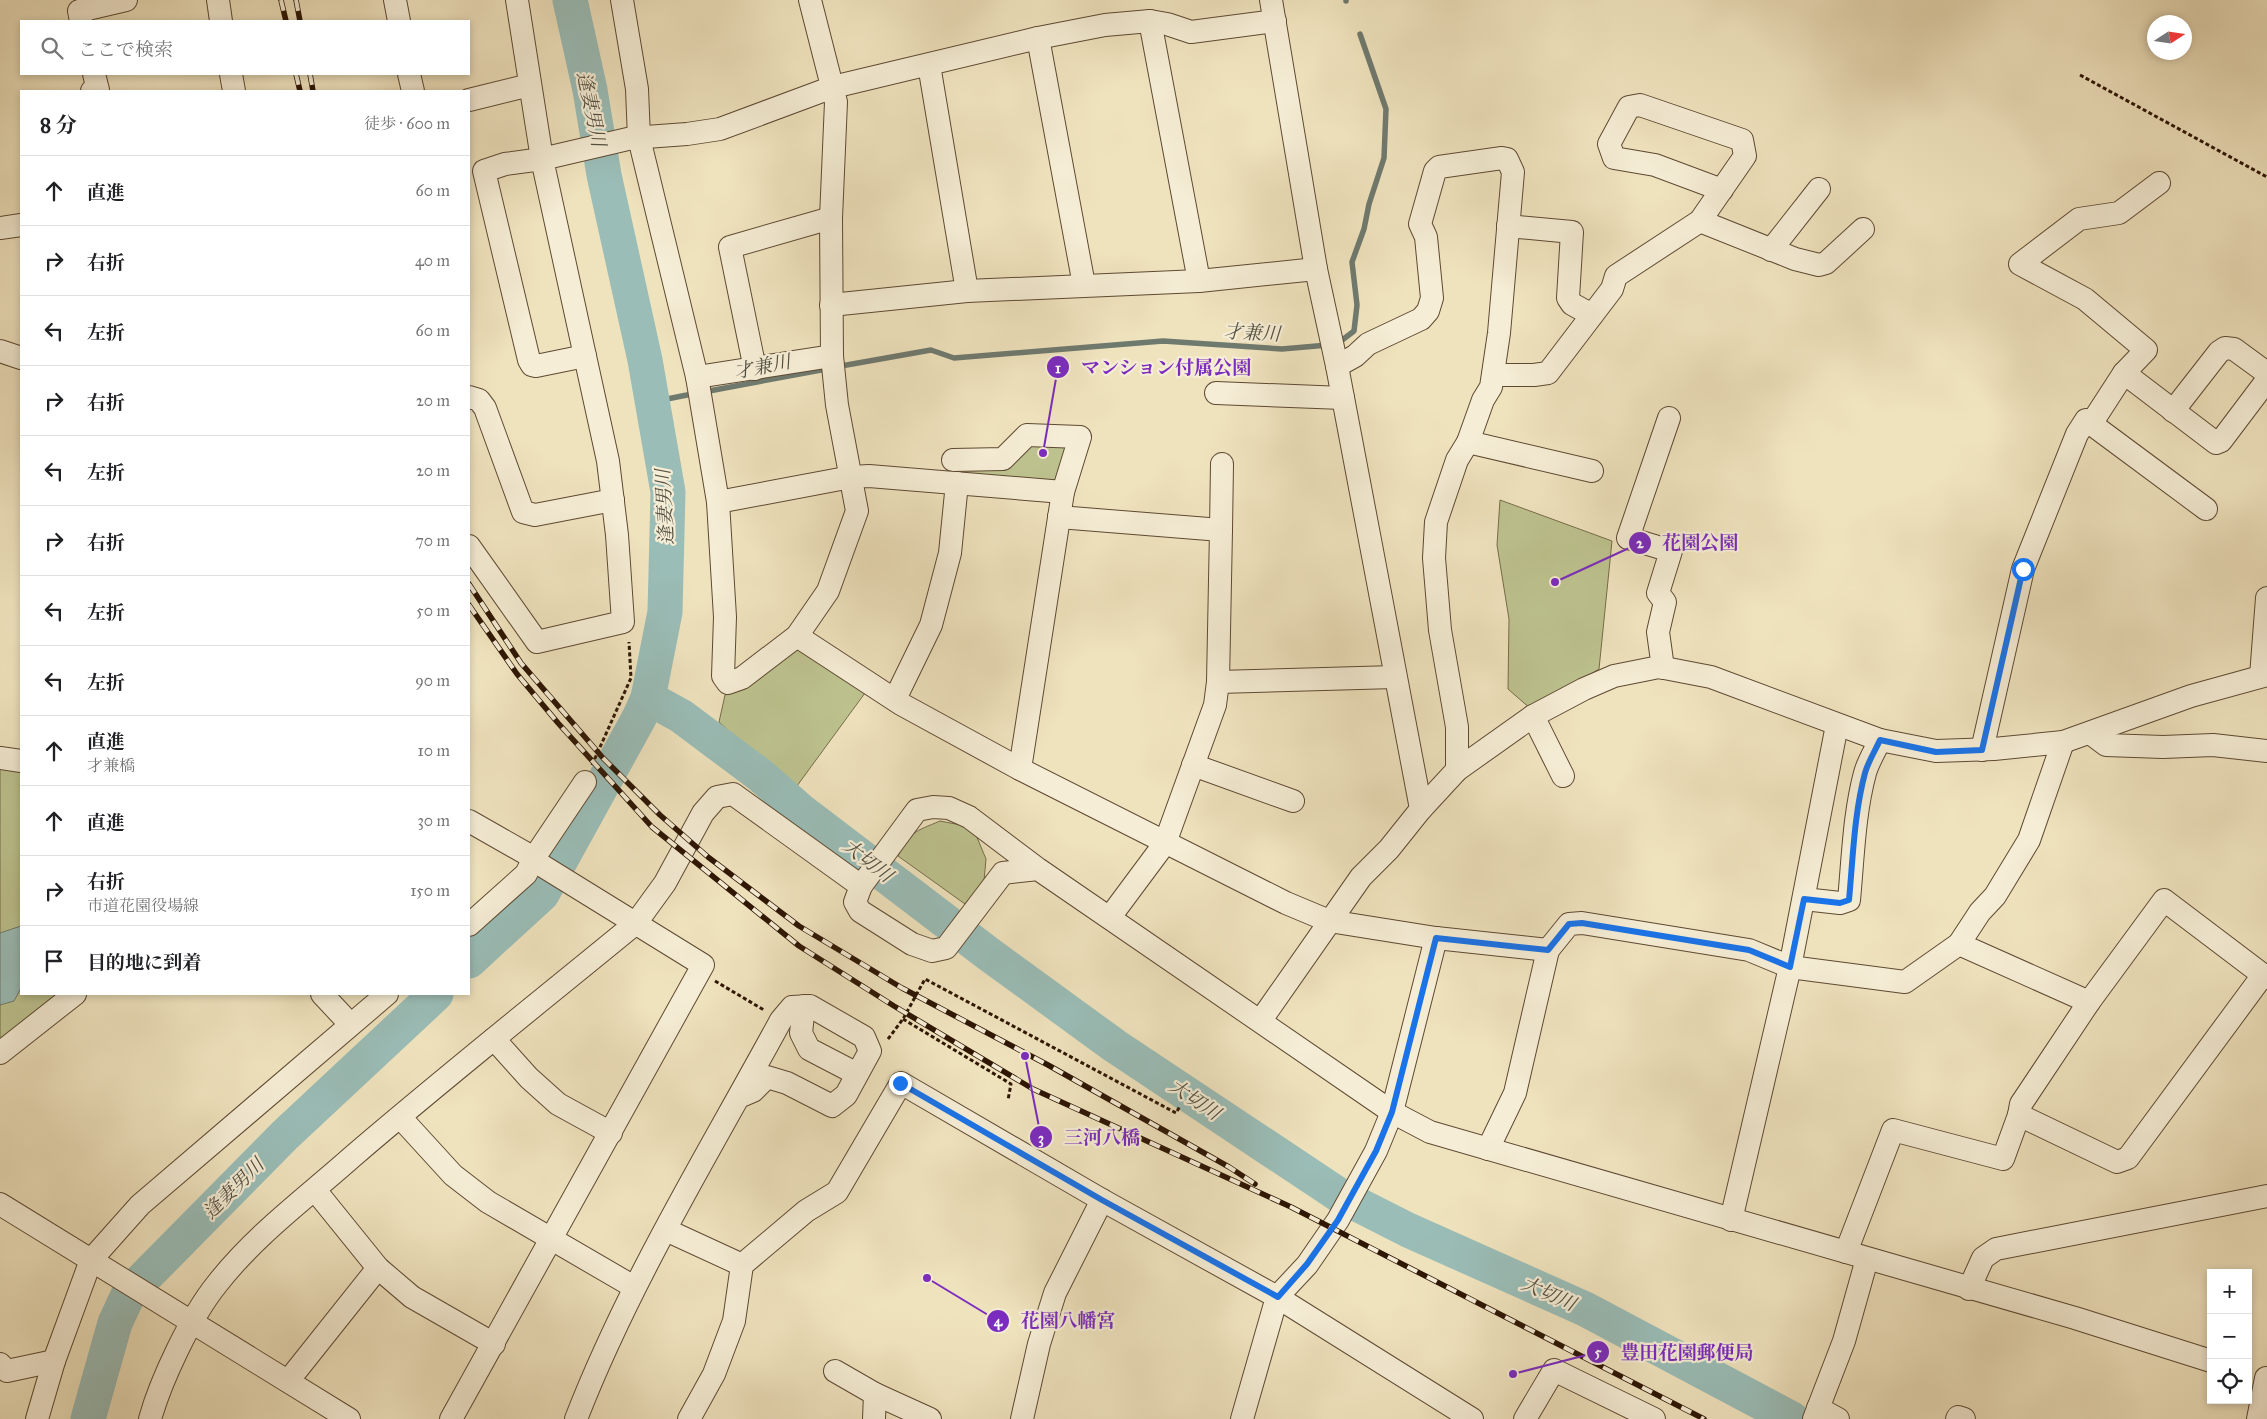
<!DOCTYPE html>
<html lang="ja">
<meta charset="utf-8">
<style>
:root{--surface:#fff;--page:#f2f2f2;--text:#202124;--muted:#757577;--line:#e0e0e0}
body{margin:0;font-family:"IM FELL Great Primer","Noto Serif JP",serif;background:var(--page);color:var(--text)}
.controls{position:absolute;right:15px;bottom:15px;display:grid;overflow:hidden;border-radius:0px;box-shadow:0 2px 8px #0003}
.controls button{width:45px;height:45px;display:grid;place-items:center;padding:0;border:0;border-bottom:1px solid var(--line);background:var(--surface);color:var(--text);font:25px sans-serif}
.compass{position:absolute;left:2147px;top:15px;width:45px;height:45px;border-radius:50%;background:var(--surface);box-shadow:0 2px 8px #0003;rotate:78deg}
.stop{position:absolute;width:15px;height:15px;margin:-11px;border:4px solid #1a73e8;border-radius:50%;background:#fff}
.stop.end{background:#1a73e8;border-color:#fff;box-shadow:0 1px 5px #0008}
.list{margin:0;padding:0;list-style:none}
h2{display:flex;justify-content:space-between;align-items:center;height:65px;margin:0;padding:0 20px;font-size:21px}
h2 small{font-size:16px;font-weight:400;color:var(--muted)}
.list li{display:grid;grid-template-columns:32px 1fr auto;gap:15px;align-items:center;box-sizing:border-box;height:70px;padding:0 20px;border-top:1px solid var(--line)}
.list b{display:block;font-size:19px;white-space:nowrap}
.list p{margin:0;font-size:16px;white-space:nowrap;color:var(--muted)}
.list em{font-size:16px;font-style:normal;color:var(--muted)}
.icon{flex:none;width:28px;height:28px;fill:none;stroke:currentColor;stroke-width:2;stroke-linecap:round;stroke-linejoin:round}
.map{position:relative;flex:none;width:2267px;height:1419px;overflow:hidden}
.search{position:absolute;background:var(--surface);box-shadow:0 2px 8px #0003;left:20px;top:20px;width:450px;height:55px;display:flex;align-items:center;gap:12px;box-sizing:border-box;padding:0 18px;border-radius:0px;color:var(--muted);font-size:19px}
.panel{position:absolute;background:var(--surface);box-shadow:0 2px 8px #0003;left:20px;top:90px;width:450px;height:905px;border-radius:0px}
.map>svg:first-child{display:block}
.green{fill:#bdc38f;stroke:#766c4a}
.water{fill:#9abdb7;stroke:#6f7a6f}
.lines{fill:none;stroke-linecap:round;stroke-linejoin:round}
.stream{stroke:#6f7a6f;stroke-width:5.5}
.river{stroke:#9abdb7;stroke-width:35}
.minor-casing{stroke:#5e4932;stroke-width:24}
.path{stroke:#2e1604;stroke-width:3;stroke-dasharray:4 2.5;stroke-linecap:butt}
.minor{stroke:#f5edd5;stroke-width:22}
.rail-casing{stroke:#2e1604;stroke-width:5.5}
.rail{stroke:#f5edd5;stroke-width:4;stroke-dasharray:11;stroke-linecap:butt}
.route{stroke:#1a73e8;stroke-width:6}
.labels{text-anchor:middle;stroke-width:4.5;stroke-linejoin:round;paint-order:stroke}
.water-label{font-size:19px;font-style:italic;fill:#545043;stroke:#f5edd5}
.leader{fill:none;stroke:#7b2cbf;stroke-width:2}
.callout-dot{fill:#7b2cbf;stroke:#f5edd5;stroke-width:2}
.mark-label{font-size:15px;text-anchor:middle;font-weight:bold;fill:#fff}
.callout-label{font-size:19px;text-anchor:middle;font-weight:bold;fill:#7b2cbf;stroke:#f5edd5;stroke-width:4.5;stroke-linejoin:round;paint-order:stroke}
</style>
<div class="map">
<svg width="2267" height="1419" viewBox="0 0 2267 1419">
<rect width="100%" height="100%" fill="#efe3be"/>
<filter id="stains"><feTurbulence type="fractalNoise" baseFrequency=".004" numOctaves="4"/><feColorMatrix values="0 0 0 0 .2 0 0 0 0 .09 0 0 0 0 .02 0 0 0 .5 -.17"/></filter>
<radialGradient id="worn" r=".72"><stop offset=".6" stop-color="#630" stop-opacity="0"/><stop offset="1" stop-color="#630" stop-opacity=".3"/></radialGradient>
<g class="green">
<polygon points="1028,439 1075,441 1060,487 953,477 955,465"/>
<polygon points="1500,500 1612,541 1599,669 1532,710 1508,689 1509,619 1497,545"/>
<polygon points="798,644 865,693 794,790 719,722 725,695 745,689"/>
<polygon points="0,767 21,771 21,994 64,994 0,1045"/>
<path d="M 940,821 L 966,826 L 976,835 L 986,859 L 984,881 L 965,904 L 898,856 C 911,831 914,832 940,821 Z"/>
</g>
<polygon class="water" points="21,926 21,988 14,1001 0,1005 0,933"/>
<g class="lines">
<g class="stream">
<polyline points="1346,0 1346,1"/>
<polyline points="1337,344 1354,331 1357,305 1352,262 1364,229 1369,204 1384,158 1386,109 1360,34"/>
<polyline points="841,366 931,350 954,358 1163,341 1282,349 1328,345"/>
<polyline points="709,391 821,370"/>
<polyline points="651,394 667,399 687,395"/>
</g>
<g class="river">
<polyline points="648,698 681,716 760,775 801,811 990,955 1115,1046 1339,1195 1408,1230 1585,1309 1792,1419"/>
<polyline points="469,961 542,894 639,718 648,698 665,612 668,492 645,360 604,175 590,90 570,0"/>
<polyline points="88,1419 115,1323 129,1293 285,1135 436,994"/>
</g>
<defs>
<g id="minor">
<polyline points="218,0 221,21"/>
<polyline points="395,0 399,21"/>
<polyline points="517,0 542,159 585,356 536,366 532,365 529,360 484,171 505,164 542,159 632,138 687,134 720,129 833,87 1038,38 1105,25 1150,21 1167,24 1191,32 1275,21"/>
<polyline points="622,0 637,89 639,138 697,377 718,502 725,617 723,676 728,683 742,678 797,636 828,591 857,511 837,405 832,356 831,218 836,102 810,0"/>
<polyline points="1271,0 1316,269 1337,366 1421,809"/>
<polyline points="81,21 79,11 126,0"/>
<polyline points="1150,21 1199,281"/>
<polyline points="1038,38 1084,285"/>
<polyline points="929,65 967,291"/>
<polyline points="231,74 234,91"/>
<polyline points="409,74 413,91"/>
<polyline points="92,91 98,90 94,74"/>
<polyline points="469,100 530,85"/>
<polyline points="1700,221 1795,259 1819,265 1826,263 1863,229"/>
<polyline points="1508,226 1572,232 1568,298 1572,304 1592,315"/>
<polyline points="0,228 21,225"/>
<polyline points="1771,250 1819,189"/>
<polyline points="831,305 967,291 1199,281 1316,269"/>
<polyline points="0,351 21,358"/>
<polyline points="1337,366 1355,356 1368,344 1421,319 1428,311 1432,298 1426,237 1420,224 1435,171 1439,167 1502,158 1507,159 1513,172 1499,333 1491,387 1483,400 1468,442 1457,460 1436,522 1434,558 1440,630 1457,727 1457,770"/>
<polyline points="755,369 730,247 831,218"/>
<polyline points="2124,373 2146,350 2085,299 2020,264 2079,219 2119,213 2159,183"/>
<polyline points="1493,375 1534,375 1548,373 1612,289 1616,276 1700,221 1745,156 1742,140 1640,105 1629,107 1609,144 1614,158 1655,165 1722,190"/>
<polyline points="697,377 832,356"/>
<polyline points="1216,393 1343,398"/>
<polyline points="469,397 479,400 485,408 523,512 535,515 613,500"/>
<polyline points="2173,411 2219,352 2225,348 2234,349 2267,373"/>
<polyline points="2091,424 2124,373 2216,443 2221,441 2267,380"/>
<polyline points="1468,442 1592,471"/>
<polyline points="953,460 1003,459 1027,435 1080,437 1063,492 1020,769"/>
<polyline points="718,502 851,477 869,476 1063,492"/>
<polyline points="1059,517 1221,530 1218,682"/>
<polyline points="1221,530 1222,464"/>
<polyline points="469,546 537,642 623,622 617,535 608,461 585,356"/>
<polyline points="797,636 901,704 1020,769 1286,903 1329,921 1436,938 1548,950 1569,924 1582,923 1749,950 1790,967 1905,982 1959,944"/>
<polyline points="1663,668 1658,632 1665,602 1658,593 1671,551 1628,538 1669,418"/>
<polyline points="2261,676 2267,598"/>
<polyline points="895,699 931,625 950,553 957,483"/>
<polyline points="1533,716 1563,776"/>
<polyline points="2090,733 2106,745 2163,747 2213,745 2267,751"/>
<polyline points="2063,742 2029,840 1995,896 1980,912 1959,944 2089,1002 2021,1104 2019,1115 2117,1162 2128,1158 2263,975"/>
<polyline points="1982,750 2023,569 2077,434 2086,420 2206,509"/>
<polyline points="0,758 21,761"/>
<polyline points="1193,765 1293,801"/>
<polyline points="1038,869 1003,873 946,948 932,951 912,944 860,911 855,902 861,886 917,810 933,807 949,808 969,817 1038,869 1392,1112 1430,1132 2075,1318 2211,1361"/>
<path d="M 1804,899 L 1840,903 L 1849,900 C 1853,858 1854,814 1865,773 C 1868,762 1875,751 1880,740"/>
<polyline points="1110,917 1165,843 1215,705 1218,682 1395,677"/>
<polyline points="469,925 526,874 534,858 585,782"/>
<polyline points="322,994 350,1024"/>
<polyline points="2089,1002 2164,900 2267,978"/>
<polyline points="804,1006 801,1033 809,1049 857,1074"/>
<polyline points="1261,1020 1361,877 1389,849 1421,809 1457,770 1533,716 1584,689 1614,676 1659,667 1711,677 1880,740 1936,751 1994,749 2063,742 2191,696 2267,675"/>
<polyline points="494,1039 529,1078 558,1104 611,1133"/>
<polyline points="0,1053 75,994"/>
<polyline points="400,1117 453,1175 488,1202 634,1287"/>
<polyline points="1488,1149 1515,1093 1548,950"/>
<polyline points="315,1190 378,1268 412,1297 494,1344"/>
<polyline points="0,1204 349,1419"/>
<polyline points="1731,1220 1790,967 1837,725"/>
<polyline points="666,1230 742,1265"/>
<polyline points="1846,1252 1893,1130 2003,1159 2019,1115"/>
<polyline points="1969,1289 1983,1258 1996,1249 2267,1196"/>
<polyline points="0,1364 7,1371 54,1361"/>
<polyline points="835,1371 875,1394 874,1419"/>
<polyline points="288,1381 378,1268"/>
<polyline points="875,1394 930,1419"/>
<polyline points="1818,1408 1838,1419"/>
<polyline points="37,1419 54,1361 91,1260 140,1205 387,994"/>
<path d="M 150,1419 C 161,1380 191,1316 217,1284 C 255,1235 306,1198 352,1157 C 445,1077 541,1001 636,923 L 665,883 L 703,813 L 717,797 L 733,794 L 861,886"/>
<polyline points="451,1419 703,965 541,865 534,858 469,821"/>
<path d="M 576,1419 C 630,1280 710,1151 781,1020 L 792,1007 L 810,1006 L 864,1037 L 870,1051 L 846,1095 L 832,1106 L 787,1083 L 767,1077 L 753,1091 L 739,1097"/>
<polyline points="689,1419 714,1374 734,1321 742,1265 806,1211 837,1192 901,1083 1102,1200 1277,1297 1472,1419"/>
<polyline points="1022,1419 1039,1344 1055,1293 1102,1200"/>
<polyline points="1242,1419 1277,1297 1307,1265 1338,1220 1376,1151 1392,1112 1436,938"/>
<polyline points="1525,1419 1554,1370 1654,1419"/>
<polyline points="1814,1419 1844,1341 1867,1259"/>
<polyline points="1957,1419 1958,1417 1964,1419"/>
<polyline points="2258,1419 2266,1378"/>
</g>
</defs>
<use href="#minor" class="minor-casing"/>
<g class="path">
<polyline points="2080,75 2267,177"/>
<polyline points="592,765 631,678 629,642"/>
<polyline points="715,981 764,1010"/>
<polyline points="903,1019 1011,1084 1008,1100"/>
<polyline points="888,1039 903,1019 925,979 1176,1113 1180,1106"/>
</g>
<use href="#minor" class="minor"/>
<defs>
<g id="rail">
<polyline points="281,0 286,21"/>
<polyline points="296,0 300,21"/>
<polyline points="296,74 300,91"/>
<polyline points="310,74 313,91"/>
<polyline points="469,584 521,663 603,758 660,815 708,857 799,926 902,988 1048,1065 1229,1167 1255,1184"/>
<polyline points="469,605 517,674 558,723 652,827 799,946 894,1006 1033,1089 1291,1207 1704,1419"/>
</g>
</defs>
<use href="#rail" class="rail-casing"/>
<use href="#rail" class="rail"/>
</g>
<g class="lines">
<path class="route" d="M 900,1083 L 1102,1200 L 1278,1297 L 1307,1264 L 1338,1220 L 1376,1151 L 1392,1112 L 1436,938 L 1548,950 L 1569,924 L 1582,923 L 1749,950 L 1790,967 L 1804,899 L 1840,903 L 1849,900 C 1853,858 1854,814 1865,773 C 1868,762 1875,751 1880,740 L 1936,752 L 1982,750 L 2023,569"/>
</g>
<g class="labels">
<g class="water-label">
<text transform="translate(592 109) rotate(78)" y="7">逢妻男川</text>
<text transform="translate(1252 332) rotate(3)" y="7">才兼川</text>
<text transform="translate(762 366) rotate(-11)" y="7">才兼川</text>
<text transform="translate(664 507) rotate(-93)" y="7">逢妻男川</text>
<text transform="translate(868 860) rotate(38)" y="7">大切川</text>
<text transform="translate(1195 1099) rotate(34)" y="7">大切川</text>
<text transform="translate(233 1188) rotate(-45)" y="7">逢妻男川</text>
<text transform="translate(1549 1293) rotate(24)" y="7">大切川</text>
</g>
</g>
<path class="leader" d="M1043 453L1058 367M1555 582L1640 543M1025 1056L1041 1137M927 1278L998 1321M1513 1374L1598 1352"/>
<g class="callout-dot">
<circle cx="1043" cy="453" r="5"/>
<circle cx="1555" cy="582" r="5"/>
<circle cx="1025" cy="1056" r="5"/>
<circle cx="927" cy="1278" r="5"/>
<circle cx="1513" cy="1374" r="5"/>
<circle cx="1058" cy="367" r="12"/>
<circle cx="1640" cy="543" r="12"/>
<circle cx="1041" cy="1137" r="12"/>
<circle cx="998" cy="1321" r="12"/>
<circle cx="1598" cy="1352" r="12"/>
</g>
<g class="mark-label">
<text x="1058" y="373">1</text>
<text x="1640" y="548">2</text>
<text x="1041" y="1143">3</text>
<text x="998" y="1326">4</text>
<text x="1598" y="1357">5</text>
</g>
<g class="callout-label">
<text x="1166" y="374">マンション付属公園</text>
<text x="1700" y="549">花園公園</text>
<text x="1102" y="1144">三河八橋</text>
<text x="1068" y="1327">花園八幡宮</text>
<text x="1687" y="1359">豊田花園郵便局</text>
</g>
<rect width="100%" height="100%" filter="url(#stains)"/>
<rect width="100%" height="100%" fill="url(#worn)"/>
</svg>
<div class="controls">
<button>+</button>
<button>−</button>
<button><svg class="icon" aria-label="locate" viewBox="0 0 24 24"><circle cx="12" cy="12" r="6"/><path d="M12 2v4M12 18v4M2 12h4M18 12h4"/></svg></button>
</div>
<svg class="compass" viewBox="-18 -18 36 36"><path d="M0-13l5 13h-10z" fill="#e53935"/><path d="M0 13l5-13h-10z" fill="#757577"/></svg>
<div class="stop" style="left:2023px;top:569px"></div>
<div class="stop end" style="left:900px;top:1083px"></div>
<div class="search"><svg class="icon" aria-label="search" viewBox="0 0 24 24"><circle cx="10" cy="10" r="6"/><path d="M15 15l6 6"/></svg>ここで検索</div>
<section class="panel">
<h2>8 分<small>徒歩 · 600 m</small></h2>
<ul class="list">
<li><svg class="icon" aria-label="ahead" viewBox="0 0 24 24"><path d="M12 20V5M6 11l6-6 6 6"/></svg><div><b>直進</b></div><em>60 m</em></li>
<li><svg class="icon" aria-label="right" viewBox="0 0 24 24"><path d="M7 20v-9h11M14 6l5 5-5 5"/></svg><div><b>右折</b></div><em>40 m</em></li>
<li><svg class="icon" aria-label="left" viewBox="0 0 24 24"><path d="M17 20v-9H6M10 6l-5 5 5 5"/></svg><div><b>左折</b></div><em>60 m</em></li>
<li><svg class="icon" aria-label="right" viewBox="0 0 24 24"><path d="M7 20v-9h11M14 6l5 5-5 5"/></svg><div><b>右折</b></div><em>20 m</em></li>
<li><svg class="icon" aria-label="left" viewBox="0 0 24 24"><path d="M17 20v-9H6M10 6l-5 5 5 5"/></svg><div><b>左折</b></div><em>20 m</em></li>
<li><svg class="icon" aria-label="right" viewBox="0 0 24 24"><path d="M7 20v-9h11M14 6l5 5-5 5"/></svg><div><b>右折</b></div><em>70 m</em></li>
<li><svg class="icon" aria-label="left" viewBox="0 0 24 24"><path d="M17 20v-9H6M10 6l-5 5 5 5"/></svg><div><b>左折</b></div><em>50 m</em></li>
<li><svg class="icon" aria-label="left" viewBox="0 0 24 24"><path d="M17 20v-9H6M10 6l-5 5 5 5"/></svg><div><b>左折</b></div><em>90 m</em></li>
<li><svg class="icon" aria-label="ahead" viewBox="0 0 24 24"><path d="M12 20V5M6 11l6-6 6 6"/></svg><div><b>直進</b><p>才兼橋</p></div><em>10 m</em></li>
<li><svg class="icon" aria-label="ahead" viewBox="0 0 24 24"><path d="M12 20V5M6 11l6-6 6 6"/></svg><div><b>直進</b></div><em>30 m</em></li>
<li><svg class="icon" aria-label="right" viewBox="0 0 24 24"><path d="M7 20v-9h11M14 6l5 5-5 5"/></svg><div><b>右折</b><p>市道花園役場線</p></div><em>150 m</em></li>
<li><svg class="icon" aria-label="arrive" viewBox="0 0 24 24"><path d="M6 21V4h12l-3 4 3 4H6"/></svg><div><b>目的地に到着</b></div></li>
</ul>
</section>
</div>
